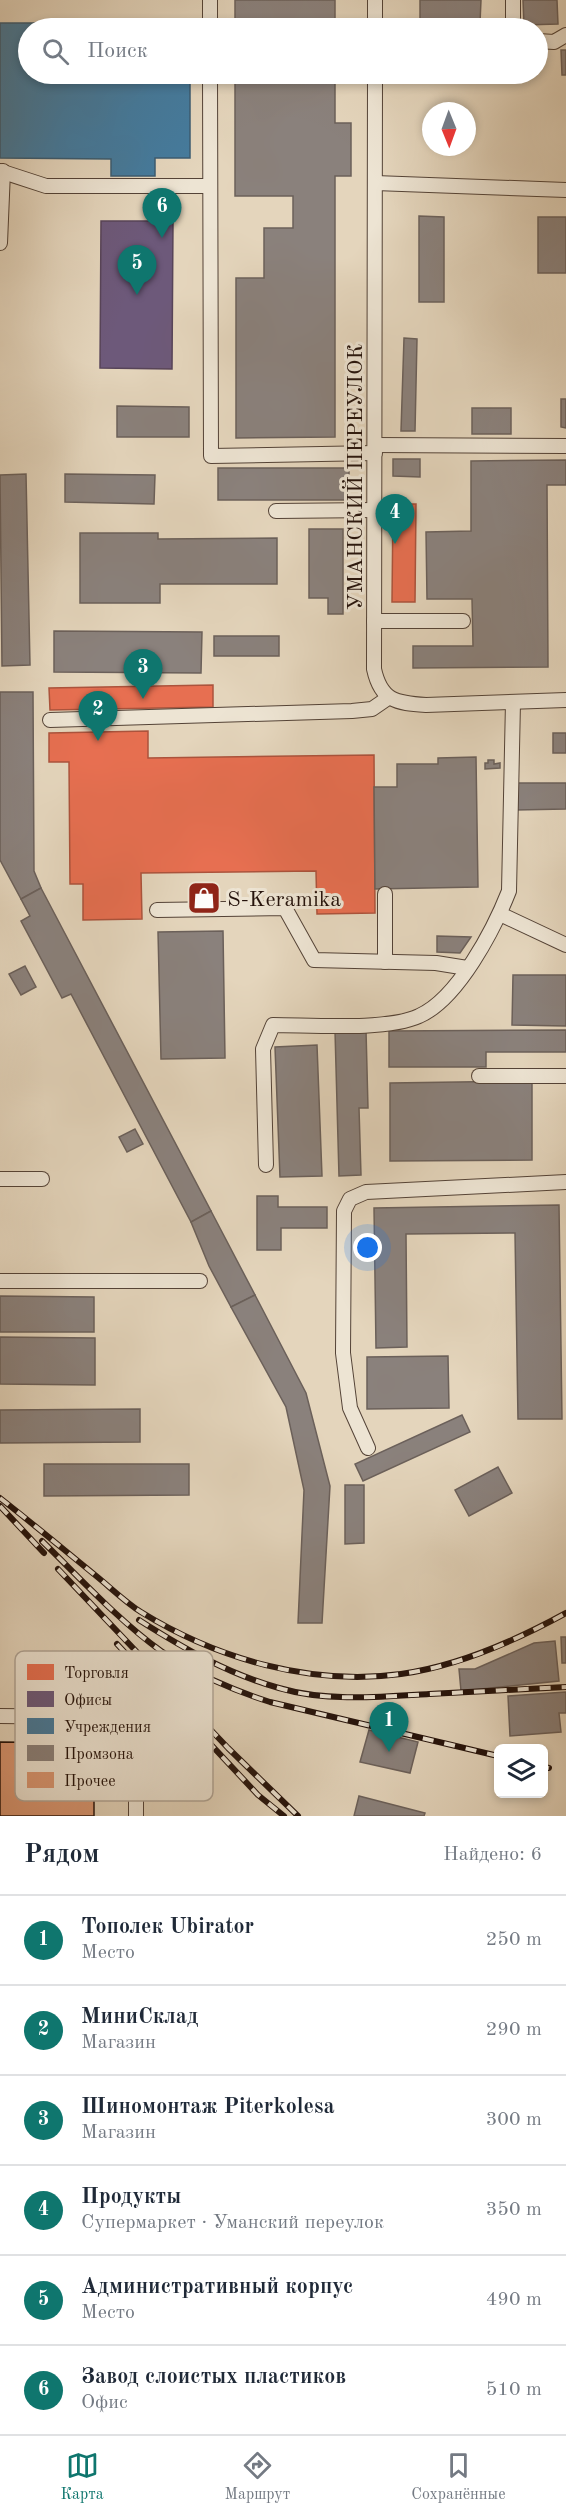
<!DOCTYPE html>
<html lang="ru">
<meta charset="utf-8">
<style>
:root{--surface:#fff;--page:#f2f2f3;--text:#1f2937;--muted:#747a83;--line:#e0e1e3;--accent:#0f766e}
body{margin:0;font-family:"Old Standard TT",serif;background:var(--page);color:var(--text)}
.controls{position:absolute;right:18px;bottom:18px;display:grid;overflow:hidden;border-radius:9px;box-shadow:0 3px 9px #0003}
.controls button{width:54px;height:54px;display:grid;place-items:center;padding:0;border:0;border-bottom:2px solid var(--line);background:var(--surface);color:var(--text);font:30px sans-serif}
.compass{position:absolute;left:422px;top:102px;width:54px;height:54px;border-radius:50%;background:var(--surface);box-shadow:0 3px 9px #0003;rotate:179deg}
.you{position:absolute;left:368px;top:1248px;width:21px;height:21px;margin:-15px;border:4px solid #fff;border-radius:50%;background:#1a73e8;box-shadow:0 0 0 9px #1a73e833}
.badge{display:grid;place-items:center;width:39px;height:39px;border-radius:50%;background:var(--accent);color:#fff;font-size:20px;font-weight:700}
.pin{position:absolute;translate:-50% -50px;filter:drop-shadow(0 2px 3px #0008)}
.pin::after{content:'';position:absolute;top:32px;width:21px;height:18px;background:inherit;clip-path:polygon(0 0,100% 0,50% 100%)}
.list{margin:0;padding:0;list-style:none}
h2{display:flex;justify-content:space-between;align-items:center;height:78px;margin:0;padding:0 24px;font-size:26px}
h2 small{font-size:20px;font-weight:400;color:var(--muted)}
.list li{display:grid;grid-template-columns:39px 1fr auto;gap:18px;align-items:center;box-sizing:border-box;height:90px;padding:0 24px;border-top:2px solid var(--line)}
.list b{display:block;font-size:22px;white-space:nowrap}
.list p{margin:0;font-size:20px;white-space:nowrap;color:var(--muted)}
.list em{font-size:20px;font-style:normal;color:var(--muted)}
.icon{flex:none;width:33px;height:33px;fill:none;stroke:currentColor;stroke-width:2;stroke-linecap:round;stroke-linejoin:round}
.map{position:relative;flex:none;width:566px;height:1816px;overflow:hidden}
.search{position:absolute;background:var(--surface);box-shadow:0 3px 9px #0003;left:18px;right:18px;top:18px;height:66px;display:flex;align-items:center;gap:15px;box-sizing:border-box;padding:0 21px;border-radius:33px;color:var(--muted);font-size:22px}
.sheet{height:618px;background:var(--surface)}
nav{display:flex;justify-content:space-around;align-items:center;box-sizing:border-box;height:84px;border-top:2px solid var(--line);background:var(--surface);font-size:16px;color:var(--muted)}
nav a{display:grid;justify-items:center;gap:3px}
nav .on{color:var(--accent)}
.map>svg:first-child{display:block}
.shops{fill:#e76f51;stroke:#ac533c;stroke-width:1.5}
.offices{fill:#6d597a;stroke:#574459;stroke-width:1.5}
.public{fill:#457b9d;stroke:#3b5c71;stroke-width:1.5}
.industry{fill:#8a817c;stroke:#6b605a;stroke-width:1.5}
.building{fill:#da9773;stroke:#24120b;stroke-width:1.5}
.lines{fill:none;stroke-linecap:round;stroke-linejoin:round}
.minor-casing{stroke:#544337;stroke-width:16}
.minor{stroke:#ede4d3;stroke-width:14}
.rail-casing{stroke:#24120b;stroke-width:6}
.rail{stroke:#ede4d3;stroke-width:4;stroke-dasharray:11;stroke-linecap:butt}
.labels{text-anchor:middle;stroke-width:6;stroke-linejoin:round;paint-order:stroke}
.street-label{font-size:22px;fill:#24120b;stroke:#ede4d3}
.poi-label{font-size:22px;fill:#24120b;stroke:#ede4d3;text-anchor:start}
.key{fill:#ede4d3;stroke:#b1a597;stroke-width:1.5}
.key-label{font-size:16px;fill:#24120b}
</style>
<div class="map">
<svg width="566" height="1816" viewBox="0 0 566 1816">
<rect width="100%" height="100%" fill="#e4d5bc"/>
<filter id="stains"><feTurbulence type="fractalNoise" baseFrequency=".00333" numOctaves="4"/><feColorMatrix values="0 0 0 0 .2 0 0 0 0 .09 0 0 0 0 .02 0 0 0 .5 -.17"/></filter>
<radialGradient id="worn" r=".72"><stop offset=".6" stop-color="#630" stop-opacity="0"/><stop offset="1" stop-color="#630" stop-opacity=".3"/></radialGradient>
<g class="shops">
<polygon points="393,504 416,504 415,602 392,602"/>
<polygon points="213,685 213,707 50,710 49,688"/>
<polygon points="148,731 148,758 374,755 375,913 317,914 316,871 141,873 142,919 83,920 83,884 70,884 69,762 49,762 49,733"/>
<polygon points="195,894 212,894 213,901 195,902"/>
</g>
<polygon class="offices" points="101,221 173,221 172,369 100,368"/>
<polygon class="public" points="0,23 165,23 165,28 28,28 28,74 190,74 190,158 155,158 155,176 111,176 111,159 0,158"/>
<g class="industry">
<rect x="235" y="0" width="100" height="28"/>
<polygon points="420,0 481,0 480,23 420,22"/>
<polygon points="523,0 557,0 558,24 524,25"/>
<polygon points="561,50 566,50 566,75 562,75"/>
<polygon points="235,74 335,74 335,123 351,123 351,176 335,176 335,437 236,438 236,278 264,278 264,228 293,228 293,196 235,196"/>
<polygon points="419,216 444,217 444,302 419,302"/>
<rect x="538" y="217" width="28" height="56"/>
<polygon points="404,338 417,339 415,431 401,431"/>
<polygon points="561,399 566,399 566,428 561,427"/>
<polygon points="117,406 189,407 189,437 117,437"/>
<rect x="472" y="408" width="39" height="26"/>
<polygon points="393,459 420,459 420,477 393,476"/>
<polygon points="566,460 566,485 547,485 548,667 413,668 413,646 473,646 472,599 427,599 426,532 471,531 471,461"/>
<rect x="218" y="468" width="131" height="32"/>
<polygon points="26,474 30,665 2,666 0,475"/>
<polygon points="65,474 155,475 154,504 65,502"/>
<polygon points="309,529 343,529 343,614 328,614 328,598 309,598"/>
<polygon points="80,533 158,533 158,539 277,538 277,584 160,584 160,603 80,603"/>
<polygon points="54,631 202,632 201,673 54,672"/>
<rect x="214" y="636" width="65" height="20"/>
<polygon points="0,692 33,692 34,871 41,888 21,899 0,860"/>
<rect x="553" y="733" width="13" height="20"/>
<polygon points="476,757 478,887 375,889 374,787 397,787 397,764 438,764 438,758"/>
<polygon points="488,760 494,760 494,764 500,763 500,768 485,769 485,763 488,763"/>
<polygon points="515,783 566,783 566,809 516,810"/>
<polygon points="41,888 211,1211 191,1222 71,994 62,998 21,921 30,916 21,899"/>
<polygon points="223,931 225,1058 161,1059 158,932"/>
<polygon points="437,936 471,937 460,953 437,952"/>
<polygon points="25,966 36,987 21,995 9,974"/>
<polygon points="513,975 566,975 566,1026 512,1025"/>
<polygon points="366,1030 368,1108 359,1108 361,1175 339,1176 335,1031"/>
<polygon points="566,1030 566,1052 486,1052 486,1067 389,1067 389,1031"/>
<polygon points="317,1045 322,1176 280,1177 275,1047"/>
<polygon points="532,1081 532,1160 390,1161 390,1083"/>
<polygon points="135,1129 143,1144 127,1152 119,1137"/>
<polygon points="257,1196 278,1196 278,1207 327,1207 327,1228 281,1228 281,1250 257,1250"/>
<polygon points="559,1205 562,1419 518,1419 515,1233 406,1234 407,1347 376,1348 374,1208"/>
<polygon points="211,1211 255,1295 231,1307 209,1266 191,1222"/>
<polygon points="255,1295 306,1393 330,1486 322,1623 298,1623 304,1490 286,1407 231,1307"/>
<polygon points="0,1296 94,1297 94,1332 0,1332"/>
<polygon points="0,1337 95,1338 95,1385 0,1384"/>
<polygon points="448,1356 449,1408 367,1409 367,1357"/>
<polygon points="140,1409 140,1442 0,1443 0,1410"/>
<polygon points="462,1415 470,1432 363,1481 355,1464"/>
<polygon points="44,1464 189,1464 189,1495 44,1496"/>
<polygon points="498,1467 512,1493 469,1516 455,1490"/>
<polygon points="345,1485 364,1485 364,1543 345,1544"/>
<polygon points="561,1637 566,1637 566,1663 562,1663"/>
<polygon points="555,1641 559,1681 461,1691 459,1669 475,1669 534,1643"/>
<polygon points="566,1692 566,1713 559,1713 561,1732 510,1736 508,1696"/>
<polygon points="369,1730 418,1742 410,1773 360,1762"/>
<polygon points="359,1796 425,1813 424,1816 354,1816"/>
</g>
<polygon class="building" points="0,1742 94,1743 94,1816 0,1816"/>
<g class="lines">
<defs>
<g id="minor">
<polyline points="210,0 210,28"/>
<polyline points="375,28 375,0"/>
<polyline points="513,28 513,0"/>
<polyline points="538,41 554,42 566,35"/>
<polyline points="210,74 211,456 375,453"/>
<path d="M 375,74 L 374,669 C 381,701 396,703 426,705 L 566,700"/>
<polyline points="0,171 46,186 210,186"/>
<polyline points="375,183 566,190"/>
<polyline points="0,243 3,171"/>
<polyline points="375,445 566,446"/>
<polyline points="276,511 375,510"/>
<polyline points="374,621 463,621"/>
<polyline points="50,720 352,711 372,709 388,698"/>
<polyline points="157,910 285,908 314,960 436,963 467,968"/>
<polyline points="500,914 566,945"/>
<polyline points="385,962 385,894"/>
<polyline points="479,1076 566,1076"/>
<path d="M 266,1165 L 263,1049 L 273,1025 C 311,1025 387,1031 419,1016 C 458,999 494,929 509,891 L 513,702"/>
<polyline points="0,1179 42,1179"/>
<polyline points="0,1281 200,1281"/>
<polyline points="368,1448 350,1408 343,1353 344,1211 350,1199 366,1192 566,1182"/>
<polyline points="0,1716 84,1717 118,1750 136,1797 136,1816"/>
</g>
</defs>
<use href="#minor" class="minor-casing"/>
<use href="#minor" class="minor"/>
<defs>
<g id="rail">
<path d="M 0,1498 C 32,1523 63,1549 95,1575 C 110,1587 125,1602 141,1612 C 217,1659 311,1686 401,1674 C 459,1666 515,1641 566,1613"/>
<polyline points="0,1506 44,1553"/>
<path d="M 42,1541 C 80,1578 118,1620 161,1651 C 191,1672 235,1691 270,1702 L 498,1756"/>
<polyline points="58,1569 228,1748 298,1816"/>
<path d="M 139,1620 C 183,1648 228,1674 279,1688 C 327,1702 380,1697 429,1694 C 475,1692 520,1689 566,1687"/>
<polyline points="117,1644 258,1795 284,1816"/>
<polyline points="544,1767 549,1768"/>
</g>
</defs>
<use href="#rail" class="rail-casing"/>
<use href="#rail" class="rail"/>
</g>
<defs>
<symbol id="shop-square" viewBox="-11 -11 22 22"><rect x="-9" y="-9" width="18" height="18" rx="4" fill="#8f2418" stroke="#ede4d3"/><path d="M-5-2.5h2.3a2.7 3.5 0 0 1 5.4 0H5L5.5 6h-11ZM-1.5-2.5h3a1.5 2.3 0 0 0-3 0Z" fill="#fff"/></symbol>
</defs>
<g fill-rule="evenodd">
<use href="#shop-square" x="185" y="879" width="38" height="38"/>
</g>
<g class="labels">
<g class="street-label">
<text transform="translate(354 477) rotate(-90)" y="8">УМАНСКИЙ ПЕРЕУЛОК</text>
</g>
<g class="poi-label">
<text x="227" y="906">S-Keramika</text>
</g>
</g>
<rect x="15" y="1651" width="198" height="150" rx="9" class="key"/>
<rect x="27" y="1664" width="27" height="16" fill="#e76f51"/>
<rect x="27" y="1691" width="27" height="16" fill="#6d597a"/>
<rect x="27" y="1718" width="27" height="16" fill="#457b9d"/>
<rect x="27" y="1745" width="27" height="16" fill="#8a817c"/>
<rect x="27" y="1772" width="27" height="16" fill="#da9773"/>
<g class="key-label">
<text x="64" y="1678">Торговля</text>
<text x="64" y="1705">Офисы</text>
<text x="64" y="1732">Учреждения</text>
<text x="64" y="1759">Промзона</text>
<text x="64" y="1786">Прочее</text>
</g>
<rect width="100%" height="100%" filter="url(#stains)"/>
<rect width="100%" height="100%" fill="url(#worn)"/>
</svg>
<div class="controls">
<button><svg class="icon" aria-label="layers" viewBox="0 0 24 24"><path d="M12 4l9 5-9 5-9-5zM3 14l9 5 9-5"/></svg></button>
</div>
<svg class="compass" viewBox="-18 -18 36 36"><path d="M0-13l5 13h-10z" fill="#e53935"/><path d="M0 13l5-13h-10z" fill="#747a83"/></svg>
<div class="you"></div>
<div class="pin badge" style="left:389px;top:1752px">1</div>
<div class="pin badge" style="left:98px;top:741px">2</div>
<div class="pin badge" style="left:143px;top:699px">3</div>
<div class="pin badge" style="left:395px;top:544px">4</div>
<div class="pin badge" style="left:137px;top:295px">5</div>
<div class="pin badge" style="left:162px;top:238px">6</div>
<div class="search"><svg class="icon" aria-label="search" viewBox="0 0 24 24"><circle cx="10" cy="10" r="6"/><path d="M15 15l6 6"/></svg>Поиск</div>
</div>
<section class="sheet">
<h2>Рядом<small>Найдено: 6</small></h2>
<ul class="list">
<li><span class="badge">1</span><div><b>Тополек Ubirator</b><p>Место</p></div><em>250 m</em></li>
<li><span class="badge">2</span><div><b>МиниСклад</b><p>Магазин</p></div><em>290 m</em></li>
<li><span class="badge">3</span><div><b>Шиномонтаж Piterkolesa</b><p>Магазин</p></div><em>300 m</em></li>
<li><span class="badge">4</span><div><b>Продукты</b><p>Супермаркет · Уманский переулок</p></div><em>350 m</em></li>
<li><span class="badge">5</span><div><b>Административный корпус</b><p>Место</p></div><em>490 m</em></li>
<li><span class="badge">6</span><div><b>Завод слоистых пластиков</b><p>Офис</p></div><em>510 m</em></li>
</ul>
</section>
<nav>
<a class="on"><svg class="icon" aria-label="map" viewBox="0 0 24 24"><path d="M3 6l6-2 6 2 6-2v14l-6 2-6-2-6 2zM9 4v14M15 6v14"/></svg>Карта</a>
<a><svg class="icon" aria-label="directions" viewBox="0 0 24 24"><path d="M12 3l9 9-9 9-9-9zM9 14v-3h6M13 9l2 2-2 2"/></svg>Маршрут</a>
<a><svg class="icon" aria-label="saved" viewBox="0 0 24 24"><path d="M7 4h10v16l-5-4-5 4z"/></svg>Сохранённые</a>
</nav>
